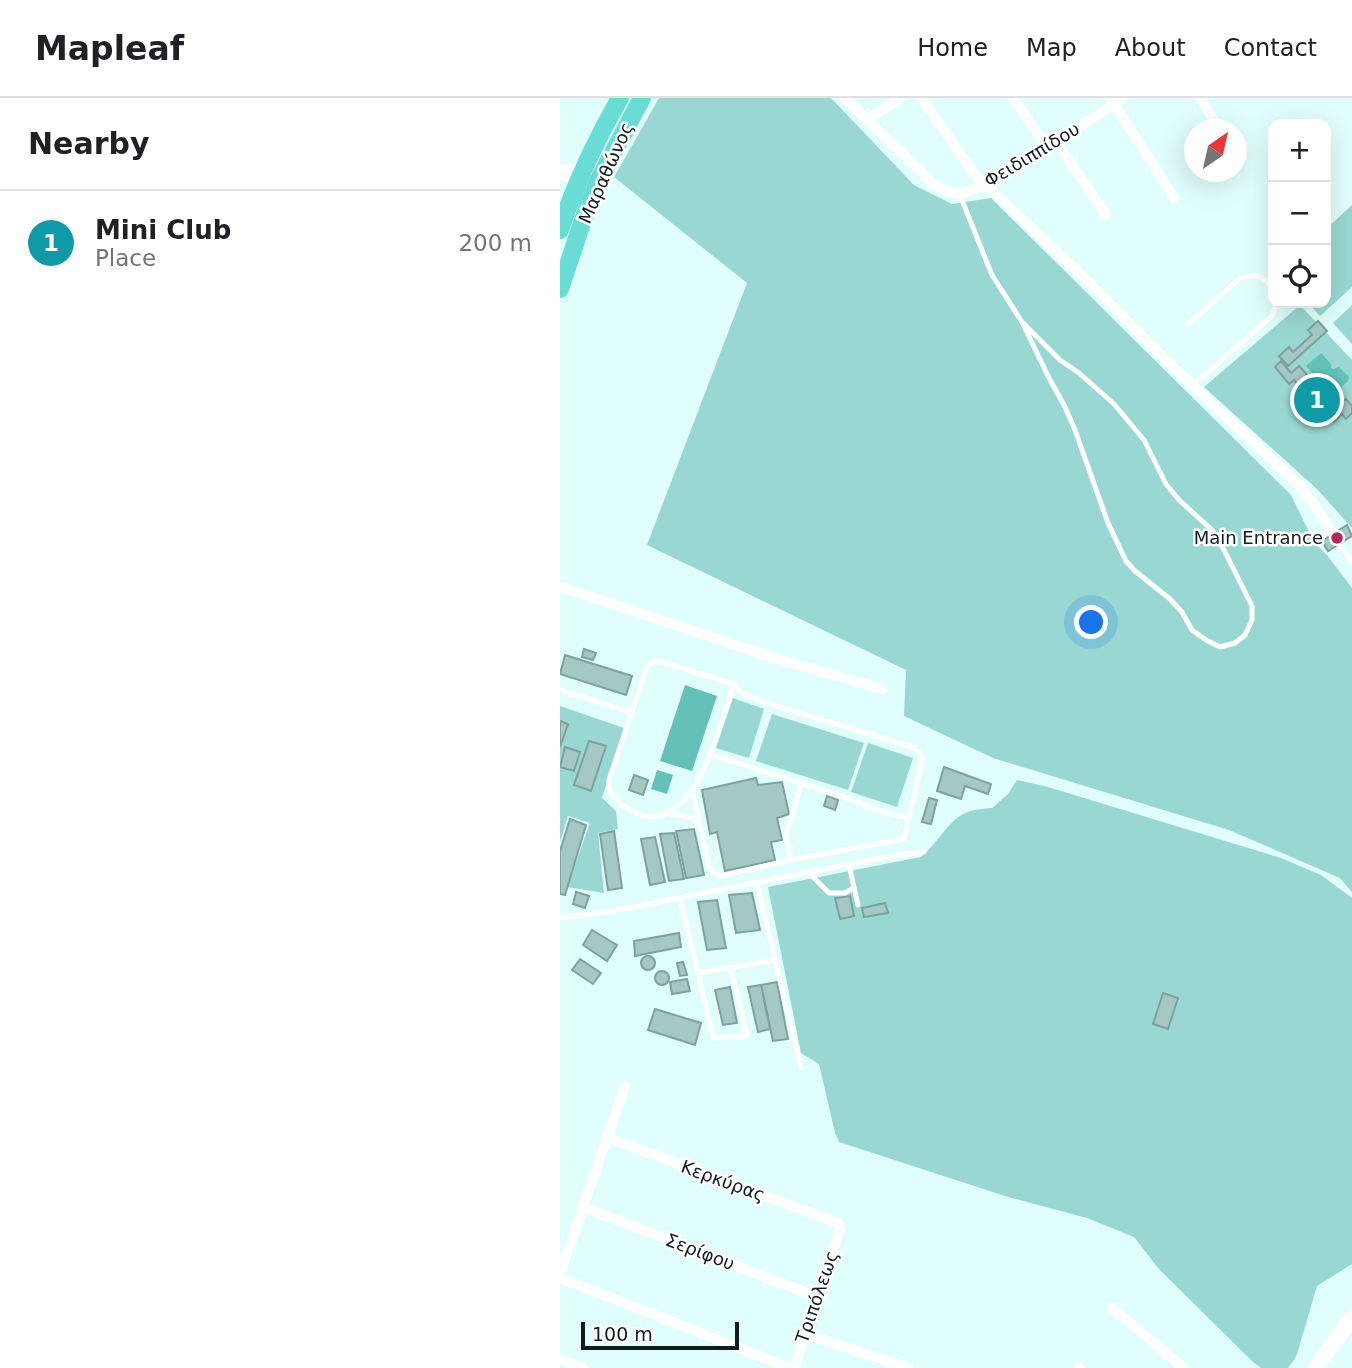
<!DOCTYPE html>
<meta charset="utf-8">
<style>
:root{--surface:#fff;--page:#f6f6f6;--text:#202124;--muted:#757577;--line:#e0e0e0;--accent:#b72753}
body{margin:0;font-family:"DejaVu Sans",sans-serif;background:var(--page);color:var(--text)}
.controls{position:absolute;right:21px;top:21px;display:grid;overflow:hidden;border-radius:14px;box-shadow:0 7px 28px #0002}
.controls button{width:63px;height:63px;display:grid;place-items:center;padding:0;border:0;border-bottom:2px solid var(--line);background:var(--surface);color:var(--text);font:35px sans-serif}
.compass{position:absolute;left:624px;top:21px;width:63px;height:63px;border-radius:50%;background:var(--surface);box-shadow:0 7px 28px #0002;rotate:34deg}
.scale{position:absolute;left:21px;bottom:18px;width:158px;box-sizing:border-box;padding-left:7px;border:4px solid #0e1c1b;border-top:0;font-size:19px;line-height:24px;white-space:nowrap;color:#0e1c1b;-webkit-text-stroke:5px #fff;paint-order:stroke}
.you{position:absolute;left:532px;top:525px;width:24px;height:24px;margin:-18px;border:5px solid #fff;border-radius:50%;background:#1a73e8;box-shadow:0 0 0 10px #1a73e833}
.badge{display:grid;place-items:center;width:46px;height:46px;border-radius:50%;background:var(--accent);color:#fff;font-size:23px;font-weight:700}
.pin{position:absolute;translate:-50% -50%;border:4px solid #fff;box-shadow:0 2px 7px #0006}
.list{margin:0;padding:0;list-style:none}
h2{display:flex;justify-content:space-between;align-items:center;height:91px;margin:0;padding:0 28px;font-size:30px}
h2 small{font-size:23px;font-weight:400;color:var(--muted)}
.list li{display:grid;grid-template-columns:46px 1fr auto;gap:21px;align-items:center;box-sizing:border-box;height:105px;padding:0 28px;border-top:2px solid var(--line)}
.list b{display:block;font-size:26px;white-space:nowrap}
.list p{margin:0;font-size:23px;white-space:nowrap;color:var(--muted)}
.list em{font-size:23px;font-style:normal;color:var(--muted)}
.icon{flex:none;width:38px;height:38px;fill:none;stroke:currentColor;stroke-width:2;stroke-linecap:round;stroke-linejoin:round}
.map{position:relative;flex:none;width:792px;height:1270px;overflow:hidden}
header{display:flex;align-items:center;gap:42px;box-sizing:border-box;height:98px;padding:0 35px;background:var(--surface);border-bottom:2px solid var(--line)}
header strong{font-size:33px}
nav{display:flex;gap:38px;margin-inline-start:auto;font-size:24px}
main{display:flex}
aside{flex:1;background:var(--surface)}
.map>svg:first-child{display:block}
.green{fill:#99d8d2}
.water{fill:#64c1b9}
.building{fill:#a4c9c5;stroke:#7ea29e;stroke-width:2}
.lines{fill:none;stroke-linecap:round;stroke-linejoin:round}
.lane{stroke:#fff;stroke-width:5}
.street{stroke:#fff;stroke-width:10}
.secondary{stroke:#fff;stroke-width:16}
.primary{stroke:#6adcd6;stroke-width:18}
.poi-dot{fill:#b72753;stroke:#fff;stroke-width:2.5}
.labels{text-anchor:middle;stroke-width:5;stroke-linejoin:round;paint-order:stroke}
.street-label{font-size:18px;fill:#0e1c1b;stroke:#fff}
.poi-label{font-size:18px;fill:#0e1c1b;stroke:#fff;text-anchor:end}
</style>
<header>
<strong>Mapleaf</strong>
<nav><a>Home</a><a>Map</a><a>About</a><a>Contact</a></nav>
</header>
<main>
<aside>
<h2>Nearby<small></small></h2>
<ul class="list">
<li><span class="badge" style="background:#0f9aa8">1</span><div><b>Mini Club</b><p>Place</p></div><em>200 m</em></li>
</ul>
</aside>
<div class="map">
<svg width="792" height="1270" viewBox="0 0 792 1270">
<rect width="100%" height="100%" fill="#e0fefb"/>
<g class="green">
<polygon points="99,0 271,0 354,87 392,106 431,100 731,397 754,444 767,457 792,490 792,794 780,780 669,732 433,660 344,618 346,572 87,447 187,185 54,79"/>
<polygon points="792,107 792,189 760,218 748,205 766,205 766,131"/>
<polygon points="740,207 792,262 792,430 757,391 644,289"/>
<polygon points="792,207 792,246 773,225"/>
<polygon points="173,600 204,611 189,660 156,650"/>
<polygon points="0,608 64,630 42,700 56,713 58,731 38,735 44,795 7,789 30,725 8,718 0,744"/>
<polygon points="212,616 304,645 288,692 196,663"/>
<polygon points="308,645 353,660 337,709 291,694"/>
<path d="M 457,682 L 488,689 L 721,760 L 761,777 L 792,800 L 792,1166 L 757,1188 L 737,1256 L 734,1262 L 728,1270 L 701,1270 L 694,1265 L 598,1170 L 574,1139 L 527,1120 L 445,1098 L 279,1044 L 275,1035 L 259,966 L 241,955 L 208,789 L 361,759 C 389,735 388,711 432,710 L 448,696 Z"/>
</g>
<g class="water">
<polygon points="761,255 771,266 771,270 773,271 779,269 789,279 788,283 770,299 759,288 762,279 755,279 746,268"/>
<polygon points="125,587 157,598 132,673 100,663"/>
<polygon points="97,672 113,677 107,696 91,691"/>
</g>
<g class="building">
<polygon points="758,223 767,233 728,268 719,258 729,249 733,254 752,237 748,232"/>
<polygon points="721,263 731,275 739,268 748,278 738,287 734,282 729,286 715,269"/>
<polygon points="753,288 771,306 762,314 758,310 752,311 749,315 743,309 747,305 748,300 744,296"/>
<polygon points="786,301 792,308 792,315 786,321 782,316 774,324 768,316"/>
<polygon points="787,427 792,438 768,453 762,443"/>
<polygon points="24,551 36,555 33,562 22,559"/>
<polygon points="5,557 72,578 66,597 0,576"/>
<polygon points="0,623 8,626 0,649"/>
<polygon points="29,643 46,648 31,693 14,687"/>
<polygon points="5,649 20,654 14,673 0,669"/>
<polygon points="384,669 431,686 428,696 405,688 401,701 377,693"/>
<polygon points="74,677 88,682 83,697 69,692"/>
<polygon points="196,680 198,687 222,684 229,716 217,720 222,742 211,744 215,762 165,773 157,734 150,736 142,692"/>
<polygon points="267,698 278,702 275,712 264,708"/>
<polygon points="369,700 377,702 371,726 362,724"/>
<polygon points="10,721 26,727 5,797 0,796 0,753"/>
<polygon points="134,731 144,777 126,780 116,733"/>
<polygon points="54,733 62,790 48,792 40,736"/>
<polygon points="114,735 124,781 109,783 100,736"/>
<polygon points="95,739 105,784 90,787 81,741"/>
<polygon points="16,794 29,798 25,810 13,806"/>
<polygon points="192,795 200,832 176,835 169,797"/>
<polygon points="290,798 294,818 280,821 275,800"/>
<polygon points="157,802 166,850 147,852 138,804"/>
<polygon points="325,805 328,815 304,819 302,810"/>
<polygon points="32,832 57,847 47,863 23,847"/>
<polygon points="119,835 121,849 75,858 74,843"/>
<circle cx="88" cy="865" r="7"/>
<polygon points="20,861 41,875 33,886 12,872"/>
<polygon points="123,864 127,877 120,878 117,865"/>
<circle cx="102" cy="880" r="7"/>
<polygon points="127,881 130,893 112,896 110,884"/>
<polygon points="217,884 228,941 213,943 201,887"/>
<polygon points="201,887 210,931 198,934 188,889"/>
<polygon points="170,889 177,925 163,927 155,892"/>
<polygon points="603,895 618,900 608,931 593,926"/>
<polygon points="95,911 141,925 135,947 88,932"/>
</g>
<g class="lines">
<g class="lane">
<polyline points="400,97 432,177 462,224 489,280 505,309 515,332 548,425 566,463 575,473 610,501 622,514 632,532 646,542 660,549 675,545 685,537 692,522 692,508 664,452 652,432 619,402 606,386 584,342 554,306 519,275 500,262 462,224"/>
<polyline points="628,226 680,180 698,177 712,188 713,193"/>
<polyline points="633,287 712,218 717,205"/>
<polyline points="779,446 792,464"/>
<path d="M 174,586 C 162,620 149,675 125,701 C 117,709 104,719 92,719 C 77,719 52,704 49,689 C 48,683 50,678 52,673 L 87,569 L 95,562 L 174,586 L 183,596 L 216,608 L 355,650 L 362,658 C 359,686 349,713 344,741 L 230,762 L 226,737 L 241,686"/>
<polyline points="0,592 72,615"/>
<polyline points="149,656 284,699 329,716 348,720"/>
<polyline points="132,692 149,768 153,775 161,778 230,762"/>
<polyline points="105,715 132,720 139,725"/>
<polyline points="289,767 298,807"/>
<polyline points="249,775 269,795 285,795 293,790"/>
<polyline points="120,800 138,875 215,862 197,785"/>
<polyline points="0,820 48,814 326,759 364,754"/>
<polyline points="215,862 241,970"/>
<polyline points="138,875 153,940 187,938 171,871"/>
</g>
<g class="street">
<polyline points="285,0 373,86 389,94 399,96 423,88 510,35 563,0"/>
<polyline points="361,0 423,88"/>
<polyline points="453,0 487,49"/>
<polyline points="640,0 660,32"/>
<polyline points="551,1 614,99"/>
<polyline points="307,22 340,0"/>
<polyline points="496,43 546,117"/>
<polyline points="426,87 518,174 614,270 740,388 757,411 773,436"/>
<polyline points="0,489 74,513 211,559 322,591"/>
<polyline points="46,1039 278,1125 280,1131 234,1270"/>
<polyline points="23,1109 257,1199"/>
<polyline points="0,1176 65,988"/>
<polyline points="0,1180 230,1270"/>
<polyline points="552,1210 624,1270"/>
<polyline points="245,1236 349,1270"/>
<polyline points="0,1261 23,1270"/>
<polyline points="519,1269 520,1270"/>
</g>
<g class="secondary">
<polyline points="0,74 14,75 32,83"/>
<polyline points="755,1270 792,1220"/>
</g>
<g class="primary">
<path d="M 0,132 C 15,86 36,42 60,0"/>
<polyline points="0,191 28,107 37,85 82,0"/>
</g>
</g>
<circle class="poi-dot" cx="777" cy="440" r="7"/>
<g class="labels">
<g class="street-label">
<text transform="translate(472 57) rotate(-31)" y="6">Φειδιππίδου</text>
<text transform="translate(46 75) rotate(-66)" y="6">Μαραθώνος</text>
<text transform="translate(163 1083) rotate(20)" y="6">Κερκύρας</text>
<text transform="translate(140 1154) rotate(21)" y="6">Σερίφου</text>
<text transform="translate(257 1199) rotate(-71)" y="6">Τριπόλεως</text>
</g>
<g class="poi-label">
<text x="763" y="446">Main Entrance</text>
</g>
</g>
</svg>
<div class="controls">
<button>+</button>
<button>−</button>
<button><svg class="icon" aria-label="locate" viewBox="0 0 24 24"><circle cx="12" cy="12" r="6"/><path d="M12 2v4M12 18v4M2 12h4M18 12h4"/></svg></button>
</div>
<svg class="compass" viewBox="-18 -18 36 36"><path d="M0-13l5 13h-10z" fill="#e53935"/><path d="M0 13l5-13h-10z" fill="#757577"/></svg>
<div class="scale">100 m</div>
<div class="you"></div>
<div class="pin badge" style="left:757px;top:302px;background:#0f9aa8">1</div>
</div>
</main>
